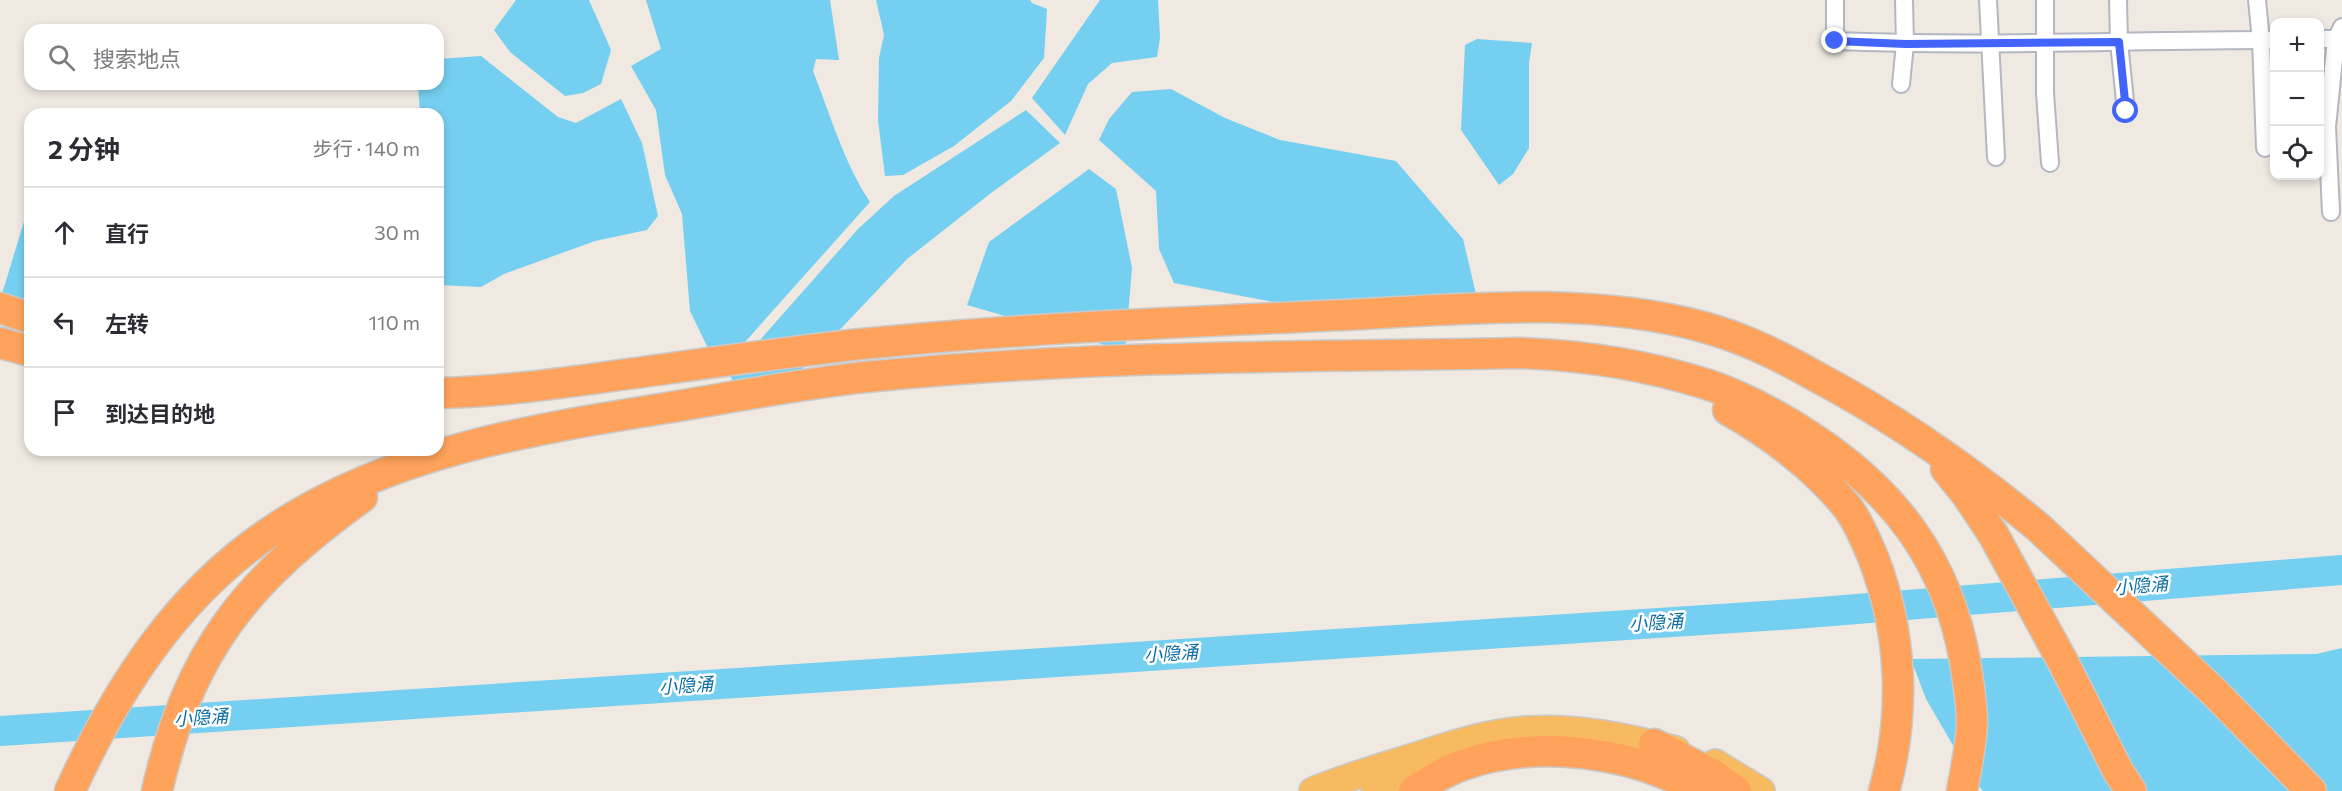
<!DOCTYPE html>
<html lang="zh">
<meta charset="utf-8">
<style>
:root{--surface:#fff;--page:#f7f7f7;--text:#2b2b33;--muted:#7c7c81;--line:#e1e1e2}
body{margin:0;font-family:Commissioner,"Noto Sans SC",sans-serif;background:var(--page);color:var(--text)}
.controls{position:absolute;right:18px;top:18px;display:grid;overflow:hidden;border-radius:12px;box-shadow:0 3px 9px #0003}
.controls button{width:54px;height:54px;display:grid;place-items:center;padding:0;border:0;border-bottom:2px solid var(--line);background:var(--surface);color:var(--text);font:30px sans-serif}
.stop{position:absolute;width:18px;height:18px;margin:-14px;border:4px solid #4264fb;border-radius:50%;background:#fff}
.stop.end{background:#4264fb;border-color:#fff;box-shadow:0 2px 6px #0008}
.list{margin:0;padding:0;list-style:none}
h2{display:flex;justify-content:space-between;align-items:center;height:78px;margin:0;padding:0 24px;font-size:26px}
h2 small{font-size:20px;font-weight:400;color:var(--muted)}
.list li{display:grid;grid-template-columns:39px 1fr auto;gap:18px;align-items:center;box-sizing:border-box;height:90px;padding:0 24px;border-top:2px solid var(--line)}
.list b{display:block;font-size:22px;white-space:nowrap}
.list em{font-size:20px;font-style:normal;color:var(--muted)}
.icon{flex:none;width:33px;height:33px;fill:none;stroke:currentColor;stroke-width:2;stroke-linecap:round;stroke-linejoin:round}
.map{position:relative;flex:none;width:2342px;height:791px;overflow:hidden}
.search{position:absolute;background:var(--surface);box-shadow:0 3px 9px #0003;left:24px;top:24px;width:420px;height:66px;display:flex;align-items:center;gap:15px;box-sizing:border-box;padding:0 21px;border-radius:18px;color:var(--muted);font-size:22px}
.panel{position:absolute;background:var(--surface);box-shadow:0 3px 9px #0003;left:24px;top:108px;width:420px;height:348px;border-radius:18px}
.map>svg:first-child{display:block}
.water{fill:#75cff0}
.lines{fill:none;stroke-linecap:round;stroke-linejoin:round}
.river{stroke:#75cff0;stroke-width:30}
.minor-casing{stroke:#b4b7c1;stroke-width:20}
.trunk-casing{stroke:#c9c9c9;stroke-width:30}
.motorway-casing{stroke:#c9c9c9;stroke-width:33}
.minor{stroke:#fff;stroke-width:16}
.trunk{stroke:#f8ba60;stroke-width:27}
.motorway{stroke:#ffa35c;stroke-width:30}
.route{stroke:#4264fb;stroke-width:8}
.labels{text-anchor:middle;stroke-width:5;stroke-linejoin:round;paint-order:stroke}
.water-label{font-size:18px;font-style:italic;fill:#0d6fa3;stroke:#fff}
</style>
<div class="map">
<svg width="2342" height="791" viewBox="0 0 2342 791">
<rect width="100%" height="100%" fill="#efe9e1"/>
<g class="water">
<polygon points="516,0 589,0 611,50 601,84 583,93 565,96 510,52 494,30"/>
<path d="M 646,0 L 830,0 L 839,60 L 816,59 L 813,71 C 830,114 844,163 870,202 L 719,371 L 690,311 L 682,214 L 665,175 L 656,110 L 631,66 L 661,49 Z"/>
<polygon points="876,0 1030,0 1032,3 1047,9 1044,58 1011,101 954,146 903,175 885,176 878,120 879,58 884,35"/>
<polygon points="1100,0 1158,0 1160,38 1157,57 1112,63 1088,84 1065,135 1032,98"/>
<polygon points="1477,39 1532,43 1529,63 1529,148 1513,174 1499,185 1461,130 1465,45"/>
<polygon points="481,56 558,117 576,123 621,99 642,143 658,216 647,230 595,241 504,274 481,287 438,285 438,114 420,114 418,84 438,84 438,59"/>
<polygon points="1171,89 1225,118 1280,140 1396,161 1463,239 1477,298 1331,313 1174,283 1159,249 1156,191 1099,140 1109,119 1132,92"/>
<polygon points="1026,110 1060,143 991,193 907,259 772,401 754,409 729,375 858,229 894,196"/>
<polygon points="1089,169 1116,189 1132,268 1125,351 967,305 989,242"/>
<polygon points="30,202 30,330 2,294"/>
<polygon points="2342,648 2342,791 1983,791 1972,778 1926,699 1911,659 2316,654"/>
</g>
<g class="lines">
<polyline class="river" points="0,731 1795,614 2342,570"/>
<defs>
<g id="minor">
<path d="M 1835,0 L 1835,41 C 1982,47 2128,40 2274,40"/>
<polyline points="1988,0 1996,157"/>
<polyline points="2045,0 2045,93 2050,163"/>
<polyline points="2118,0 2119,42 2126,111"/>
<polyline points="2257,0 2261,40 2265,148"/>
<polyline points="2320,39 2342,39"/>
<polyline points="1901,84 1905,44 1904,0"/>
<polyline points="2331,212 2327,127 2336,39 2342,27"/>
</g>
<g id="trunk">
<polyline points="1715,763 1761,791"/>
<path d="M 1313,791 C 1347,777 1382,767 1417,756 C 1453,744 1490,732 1528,730 C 1579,727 1627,737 1676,750"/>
<polyline points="1375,791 1410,766"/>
</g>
<g id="motorway">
<polyline points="0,308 30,318"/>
<polyline points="0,343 30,351"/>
<path d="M 438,393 C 496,392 555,384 613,376 C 695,365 778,353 861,344 C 1022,328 1184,322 1345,315 C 1461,309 1590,296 1703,327 C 1744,338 1780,356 1817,377 C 1896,419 1970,471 2038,527 L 2213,691 L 2311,791"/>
<path d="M 1728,410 C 1771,434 1817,469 1848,508 C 1859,523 1866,541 1873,557 C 1902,632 1906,714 1884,791"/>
<polyline points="1946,469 1967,495 1993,534 2063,662 2118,771 2131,791"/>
<polyline points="1654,744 1712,774 1736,791"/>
<path d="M 70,791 C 117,688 179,591 276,528 C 390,452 534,429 666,408 C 733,397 799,384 866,377 C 1082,355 1302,357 1519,353 C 1582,355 1646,365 1706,384 C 1743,396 1779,416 1811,437 C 1895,492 1947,561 1965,661 C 1968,681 1972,703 1972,724 C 1971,746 1966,769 1962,791"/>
<path d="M 157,791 C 189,650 247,580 362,497"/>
<path d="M 1414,791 C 1430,781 1445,771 1463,765 C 1536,739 1633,751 1699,791"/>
</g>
</defs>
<use href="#minor" class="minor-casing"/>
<use href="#trunk" class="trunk-casing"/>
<use href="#motorway" class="motorway-casing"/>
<use href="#minor" class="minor"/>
<use href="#trunk" class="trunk"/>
<use href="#motorway" class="motorway"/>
</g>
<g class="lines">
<polyline class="route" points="1835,41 1905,44 2119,42 2126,111"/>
</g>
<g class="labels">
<g class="water-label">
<text transform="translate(2141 586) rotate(-5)" y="6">小隐涌</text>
<text transform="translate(1656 623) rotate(-4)" y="6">小隐涌</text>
<text transform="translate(1171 654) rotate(-4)" y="6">小隐涌</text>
<text transform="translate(686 686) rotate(-4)" y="6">小隐涌</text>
<text transform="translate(201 718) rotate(-4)" y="6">小隐涌</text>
</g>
</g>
</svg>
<div class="controls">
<button>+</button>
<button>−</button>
<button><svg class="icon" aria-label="locate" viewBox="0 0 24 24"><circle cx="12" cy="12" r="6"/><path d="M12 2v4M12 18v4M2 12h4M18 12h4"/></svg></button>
</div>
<div class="stop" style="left:2126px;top:111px"></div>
<div class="stop end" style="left:1835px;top:41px"></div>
<div class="search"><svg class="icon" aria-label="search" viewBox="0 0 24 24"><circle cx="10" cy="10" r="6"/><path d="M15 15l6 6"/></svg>搜索地点</div>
<section class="panel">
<h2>2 分钟<small>步行 · 140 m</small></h2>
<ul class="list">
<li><svg class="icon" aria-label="ahead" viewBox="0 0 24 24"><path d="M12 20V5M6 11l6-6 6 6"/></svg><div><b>直行</b></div><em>30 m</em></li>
<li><svg class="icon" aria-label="left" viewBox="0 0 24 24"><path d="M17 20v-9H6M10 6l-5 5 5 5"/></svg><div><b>左转</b></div><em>110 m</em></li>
<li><svg class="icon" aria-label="arrive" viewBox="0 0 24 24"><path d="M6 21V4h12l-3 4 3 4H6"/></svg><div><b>到达目的地</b></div></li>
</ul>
</section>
</div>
